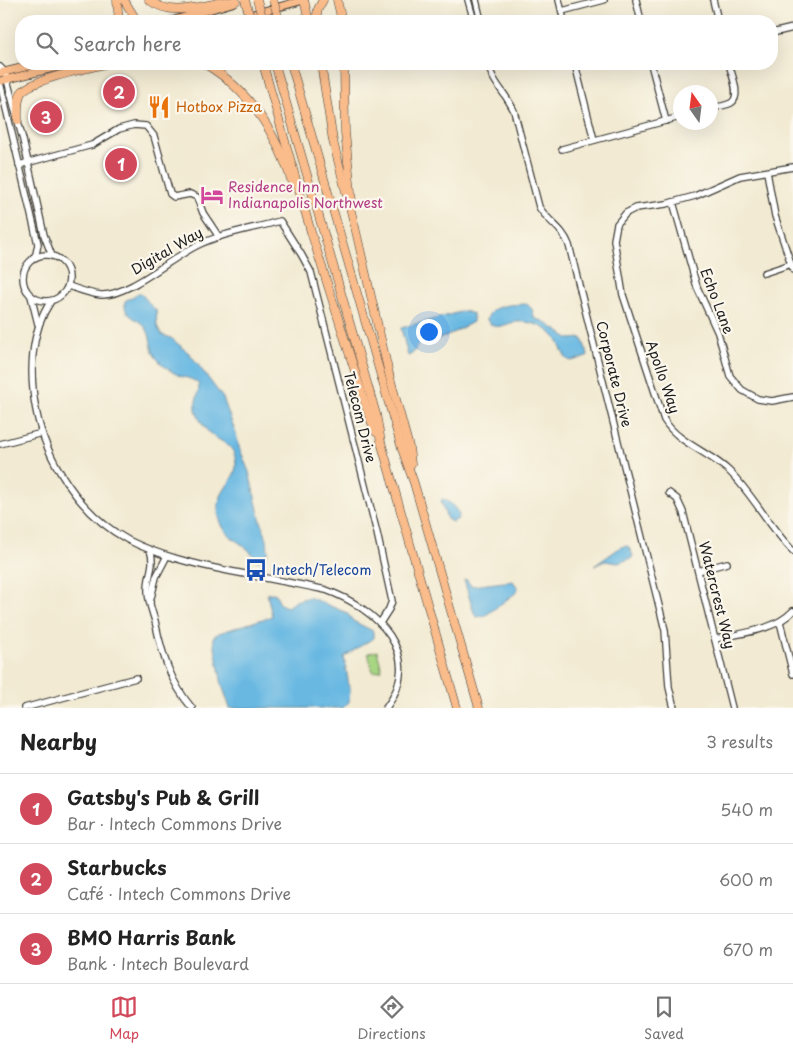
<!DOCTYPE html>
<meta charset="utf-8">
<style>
:root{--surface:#fff;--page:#f2f2f2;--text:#222;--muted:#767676;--line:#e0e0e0;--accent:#d1495b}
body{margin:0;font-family:"Playpen Sans",sans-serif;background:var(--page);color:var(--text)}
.compass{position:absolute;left:673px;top:85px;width:45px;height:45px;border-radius:50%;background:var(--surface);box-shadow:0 5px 20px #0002;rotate:346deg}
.you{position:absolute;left:428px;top:331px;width:18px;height:18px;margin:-12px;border:4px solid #fff;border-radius:50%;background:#1a73e8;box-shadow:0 0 0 8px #1a73e833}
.badge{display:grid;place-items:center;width:32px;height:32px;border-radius:50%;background:var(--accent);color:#fff;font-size:16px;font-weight:700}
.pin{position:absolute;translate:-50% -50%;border:2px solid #fff;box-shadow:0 1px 5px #0006}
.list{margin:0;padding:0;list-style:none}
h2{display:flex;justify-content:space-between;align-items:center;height:65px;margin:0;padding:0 20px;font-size:21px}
h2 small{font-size:16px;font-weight:400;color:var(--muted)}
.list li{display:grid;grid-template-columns:32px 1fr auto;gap:15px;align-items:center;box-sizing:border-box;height:70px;padding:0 20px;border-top:1px solid var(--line)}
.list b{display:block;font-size:19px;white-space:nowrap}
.list p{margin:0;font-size:16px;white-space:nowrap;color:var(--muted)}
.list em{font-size:16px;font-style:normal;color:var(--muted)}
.icon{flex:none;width:28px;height:28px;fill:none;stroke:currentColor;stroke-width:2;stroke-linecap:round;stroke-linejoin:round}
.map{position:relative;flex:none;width:793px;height:708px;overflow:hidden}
.search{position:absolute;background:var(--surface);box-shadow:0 5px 20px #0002;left:15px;right:15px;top:15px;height:55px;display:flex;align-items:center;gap:12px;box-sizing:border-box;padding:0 18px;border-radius:20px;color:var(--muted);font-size:19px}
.sheet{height:275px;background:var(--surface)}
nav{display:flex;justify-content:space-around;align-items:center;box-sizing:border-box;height:70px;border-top:1px solid var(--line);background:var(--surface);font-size:14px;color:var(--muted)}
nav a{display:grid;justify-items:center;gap:2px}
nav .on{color:var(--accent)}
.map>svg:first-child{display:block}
.green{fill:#a7d683;stroke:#627950}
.water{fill:#67b8e2;stroke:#426a7f}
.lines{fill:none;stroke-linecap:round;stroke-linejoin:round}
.minor-casing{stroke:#3c3b37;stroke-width:8}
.major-casing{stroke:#3c3b37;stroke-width:9}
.highway-casing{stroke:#3c3b37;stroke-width:9}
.minor{stroke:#fff;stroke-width:5.5}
.major{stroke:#fabc8b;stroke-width:7}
.highway{stroke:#fabc8b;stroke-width:8}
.highway-bridge-casing{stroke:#3c3b37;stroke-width:9;stroke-linecap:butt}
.highway-bridge{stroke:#fabc8b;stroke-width:8}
.labels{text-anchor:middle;stroke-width:4.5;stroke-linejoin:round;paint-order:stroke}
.food-label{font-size:14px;fill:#c56008;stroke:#fbf7ec;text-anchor:start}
.hotel-label{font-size:14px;fill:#b23c85;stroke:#fbf7ec;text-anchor:start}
.street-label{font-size:14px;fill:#1c1c1c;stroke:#fbf7ec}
.transit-label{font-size:14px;fill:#164399;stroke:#fbf7ec;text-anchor:start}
</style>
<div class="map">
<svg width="793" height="708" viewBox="0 0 793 708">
<rect width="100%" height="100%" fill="#fbf7ec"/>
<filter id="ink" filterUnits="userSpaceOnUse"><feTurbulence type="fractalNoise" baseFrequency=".02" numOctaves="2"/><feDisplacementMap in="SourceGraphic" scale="10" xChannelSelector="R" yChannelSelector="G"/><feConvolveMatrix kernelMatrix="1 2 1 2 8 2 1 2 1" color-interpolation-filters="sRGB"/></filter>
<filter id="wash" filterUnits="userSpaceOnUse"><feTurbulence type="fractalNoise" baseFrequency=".0096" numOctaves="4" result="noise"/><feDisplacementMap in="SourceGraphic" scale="20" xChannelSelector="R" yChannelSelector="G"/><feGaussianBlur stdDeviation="1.12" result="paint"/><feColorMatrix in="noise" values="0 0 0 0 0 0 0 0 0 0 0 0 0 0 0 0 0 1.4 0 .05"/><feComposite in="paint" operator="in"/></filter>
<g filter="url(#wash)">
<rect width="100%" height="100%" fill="#f2ead2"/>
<polygon class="green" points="377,651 382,670 373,672 368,653"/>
<g class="water">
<path d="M 139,293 C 146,296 149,306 156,310 L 157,326 L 162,335 L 171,338 L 190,354 L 223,398 L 236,434 L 239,447 L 249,472 L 260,518 L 267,539 L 268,552 L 265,558 L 260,561 L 255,559 C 247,541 225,542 219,517 C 214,491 236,483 236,464 C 235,440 217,444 206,429 C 200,421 194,411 196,401 C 198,393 200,390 198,383 C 191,378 186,378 180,376 C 171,372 160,364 155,356 C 150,348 152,335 145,327 C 137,317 123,317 125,301 Z"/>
<path d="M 527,304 L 532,309 L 534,317 L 536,319 L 543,321 L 570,339 L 582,338 L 588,355 L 587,357 L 571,361 L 567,359 C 560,350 560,340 551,333 C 541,324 527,321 515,322 C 504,324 495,332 487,320 C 490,303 514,305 527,304 Z"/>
<polygon points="464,311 473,314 473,322 447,336 440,338 422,339 412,354 408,356 401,328"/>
<path d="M 442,499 C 449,500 455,508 459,514 L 458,519 L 452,522 L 447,519 L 441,502 Z"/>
<polygon points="628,546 633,555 632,558 618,563 605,561 594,566 621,547"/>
<polygon points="464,580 467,580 471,586 513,581 518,588 517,592 486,615 477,617 474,613"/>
<polygon points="273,593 276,594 280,604 287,607 296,601 309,597 347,613 353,621 373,631 373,639 365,643 344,657 350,691 349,702 343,708 230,708 222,685 213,637 219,633 272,616 267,594"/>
</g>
</g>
<g filter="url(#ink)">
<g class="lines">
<defs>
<g id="minor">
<polyline points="468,0 474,21"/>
<polyline points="476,0 481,21"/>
<polyline points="559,0 564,21"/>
<polyline points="636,0 641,21"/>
<polyline points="713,0 718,21"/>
<polyline points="562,11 604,0"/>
<polyline points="772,33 793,28"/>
<path d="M 488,64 C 493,84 506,93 514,111 L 539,207 C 548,222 563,228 569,245 L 665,630 L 669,687 L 674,708"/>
<polyline points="575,64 594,140"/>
<polyline points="651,64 666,121"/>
<polyline points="0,67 5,72 23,140 44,235 52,256"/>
<polyline points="0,83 38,244 36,254 32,260"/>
<path d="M 710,108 C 717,107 725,106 731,103 C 742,97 731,73 729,64"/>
<polyline points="562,149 680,117"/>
<polyline points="19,165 92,145 119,129 134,125 146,126 154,136 170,194 174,197 190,194 197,197 203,213 219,237"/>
<path d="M 793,167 L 740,176 L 695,196 L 666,204 L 636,208 L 626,213 L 617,224 L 614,240 L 623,295 L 664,420 C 679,444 710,452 730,472 C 754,496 769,527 793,551"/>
<polyline points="767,172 775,216 793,270"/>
<polyline points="673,202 697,287 718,333 730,376 742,390 758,399 772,401 793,397"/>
<circle cx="46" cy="278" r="23"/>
<polyline points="764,273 791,264"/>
<path d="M 68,286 C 78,289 90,294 101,295 C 128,296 170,259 196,246 C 222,233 252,229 280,221 L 301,254 L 311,272 L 377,533 L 392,601 L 389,609 L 380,623"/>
<polyline points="31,296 38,324"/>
<path d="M 51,301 C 30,332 29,374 36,410 C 46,461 81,515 128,540 C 160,556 194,564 229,571 C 261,577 293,583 326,590 C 376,608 426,654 386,708"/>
<polyline points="0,444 42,433"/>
<polyline points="669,493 677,499 683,512 732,708"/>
<path d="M 150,550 C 156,566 147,575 148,591 C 148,601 152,611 155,621 C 162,654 170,682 192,708"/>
<polyline points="698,571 727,563"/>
<polyline points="150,602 156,577 167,556"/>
<polyline points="780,622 793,674"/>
<path d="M 715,639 C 741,633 774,631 793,611"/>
<polyline points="24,708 136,678"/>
</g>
<g id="major">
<polyline points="171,21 232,3"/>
<polyline points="228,21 304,0"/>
<polyline points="0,73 37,64"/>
<polyline points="0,81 70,64"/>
</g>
<g id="highway">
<polyline points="117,0 119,21"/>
<polyline points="124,0 137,21"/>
<path d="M 149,0 C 169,15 190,9 213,4 C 220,2 228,2 236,1"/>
<polyline points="304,0 309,21"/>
<polyline points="337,0 342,21"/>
<polyline points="316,21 318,9 323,0"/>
<path d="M 205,64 C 250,90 276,133 292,182"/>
<polyline points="263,64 311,232 369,416 376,432"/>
<polyline points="275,64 376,414 381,442 457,708"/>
<polyline points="291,64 402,449 414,483 479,708"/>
<polyline points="321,64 333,141 355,227 389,374 409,447 411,464"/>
<polyline points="344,64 345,132 352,202"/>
<path d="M 18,120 C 18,112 17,101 21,93 C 29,80 88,68 105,64"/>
</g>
</defs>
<use href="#minor" class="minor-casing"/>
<use href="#major" class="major-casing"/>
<use href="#highway" class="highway-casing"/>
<use href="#minor" class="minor"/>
<use href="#major" class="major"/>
<use href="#highway" class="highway"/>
<defs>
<g id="highway-bridge">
<polyline points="245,0 251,21"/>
<polyline points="257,0 263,20"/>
<polyline points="273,0 278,16"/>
</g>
</defs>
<use href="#highway-bridge" class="highway-bridge-casing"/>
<use href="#highway-bridge" class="highway-bridge"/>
</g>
</g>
<defs>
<symbol id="restaurant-bare" viewBox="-9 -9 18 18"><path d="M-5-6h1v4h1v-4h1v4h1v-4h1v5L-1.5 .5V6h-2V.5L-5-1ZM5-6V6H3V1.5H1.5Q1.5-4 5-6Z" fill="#e8710a" stroke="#fbf7ec" stroke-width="2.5" paint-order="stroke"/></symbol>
<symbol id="hotel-bare" viewBox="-9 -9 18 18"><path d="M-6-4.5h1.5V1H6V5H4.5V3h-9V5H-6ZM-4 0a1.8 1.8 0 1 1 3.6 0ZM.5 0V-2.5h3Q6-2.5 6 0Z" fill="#d1479c" stroke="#fbf7ec" stroke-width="2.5" paint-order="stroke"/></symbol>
<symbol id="bus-bare" viewBox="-9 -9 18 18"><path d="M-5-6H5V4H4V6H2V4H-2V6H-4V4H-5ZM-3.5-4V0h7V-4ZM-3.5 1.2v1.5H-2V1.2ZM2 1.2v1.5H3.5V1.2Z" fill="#1a4fb4" stroke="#fbf7ec" stroke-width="2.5" paint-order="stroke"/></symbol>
</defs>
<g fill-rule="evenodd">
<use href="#restaurant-bare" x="143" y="91" width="32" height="32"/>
<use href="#hotel-bare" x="196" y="179" width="32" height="32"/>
<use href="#bus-bare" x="240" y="554" width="32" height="32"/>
</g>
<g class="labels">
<g class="food-label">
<text x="176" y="112">Hotbox Pizza</text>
</g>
<g class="hotel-label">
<text x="228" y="192">Residence Inn<tspan x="228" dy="16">Indianapolis Northwest</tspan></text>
</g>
<g class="street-label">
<text transform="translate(167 251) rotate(-30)" y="5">Digital Way</text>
<text transform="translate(717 301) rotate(69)" y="5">Echo Lane</text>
<text transform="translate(614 374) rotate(76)" y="5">Corporate Drive</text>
<text transform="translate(663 377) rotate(71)" y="5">Apollo Way</text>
<text transform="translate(360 417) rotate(76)" y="5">Telecom Drive</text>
<text transform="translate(717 595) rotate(76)" y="5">Watercrest Way</text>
</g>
<g class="transit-label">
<text x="272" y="575">Intech/Telecom</text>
</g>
</g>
</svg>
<svg class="compass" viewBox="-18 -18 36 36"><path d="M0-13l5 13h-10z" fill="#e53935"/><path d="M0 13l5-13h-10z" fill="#767676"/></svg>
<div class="you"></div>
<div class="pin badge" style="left:121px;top:164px">1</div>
<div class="pin badge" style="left:119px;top:92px">2</div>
<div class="pin badge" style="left:46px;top:117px">3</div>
<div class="search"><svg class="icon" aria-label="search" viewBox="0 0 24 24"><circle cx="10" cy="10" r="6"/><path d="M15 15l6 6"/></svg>Search here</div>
</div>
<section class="sheet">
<h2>Nearby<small>3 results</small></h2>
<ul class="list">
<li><span class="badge">1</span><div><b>Gatsby's Pub &amp; Grill</b><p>Bar · Intech Commons Drive</p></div><em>540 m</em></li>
<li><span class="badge">2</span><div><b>Starbucks</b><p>Café · Intech Commons Drive</p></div><em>600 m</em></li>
<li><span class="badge">3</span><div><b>BMO Harris Bank</b><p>Bank · Intech Boulevard</p></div><em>670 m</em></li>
</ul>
</section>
<nav>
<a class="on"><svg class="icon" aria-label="map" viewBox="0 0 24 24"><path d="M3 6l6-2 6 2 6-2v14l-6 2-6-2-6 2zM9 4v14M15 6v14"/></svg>Map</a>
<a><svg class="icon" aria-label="directions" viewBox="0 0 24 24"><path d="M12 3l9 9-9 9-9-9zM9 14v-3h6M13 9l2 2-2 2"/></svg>Directions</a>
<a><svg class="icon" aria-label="saved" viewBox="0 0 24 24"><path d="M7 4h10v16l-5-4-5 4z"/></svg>Saved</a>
</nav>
